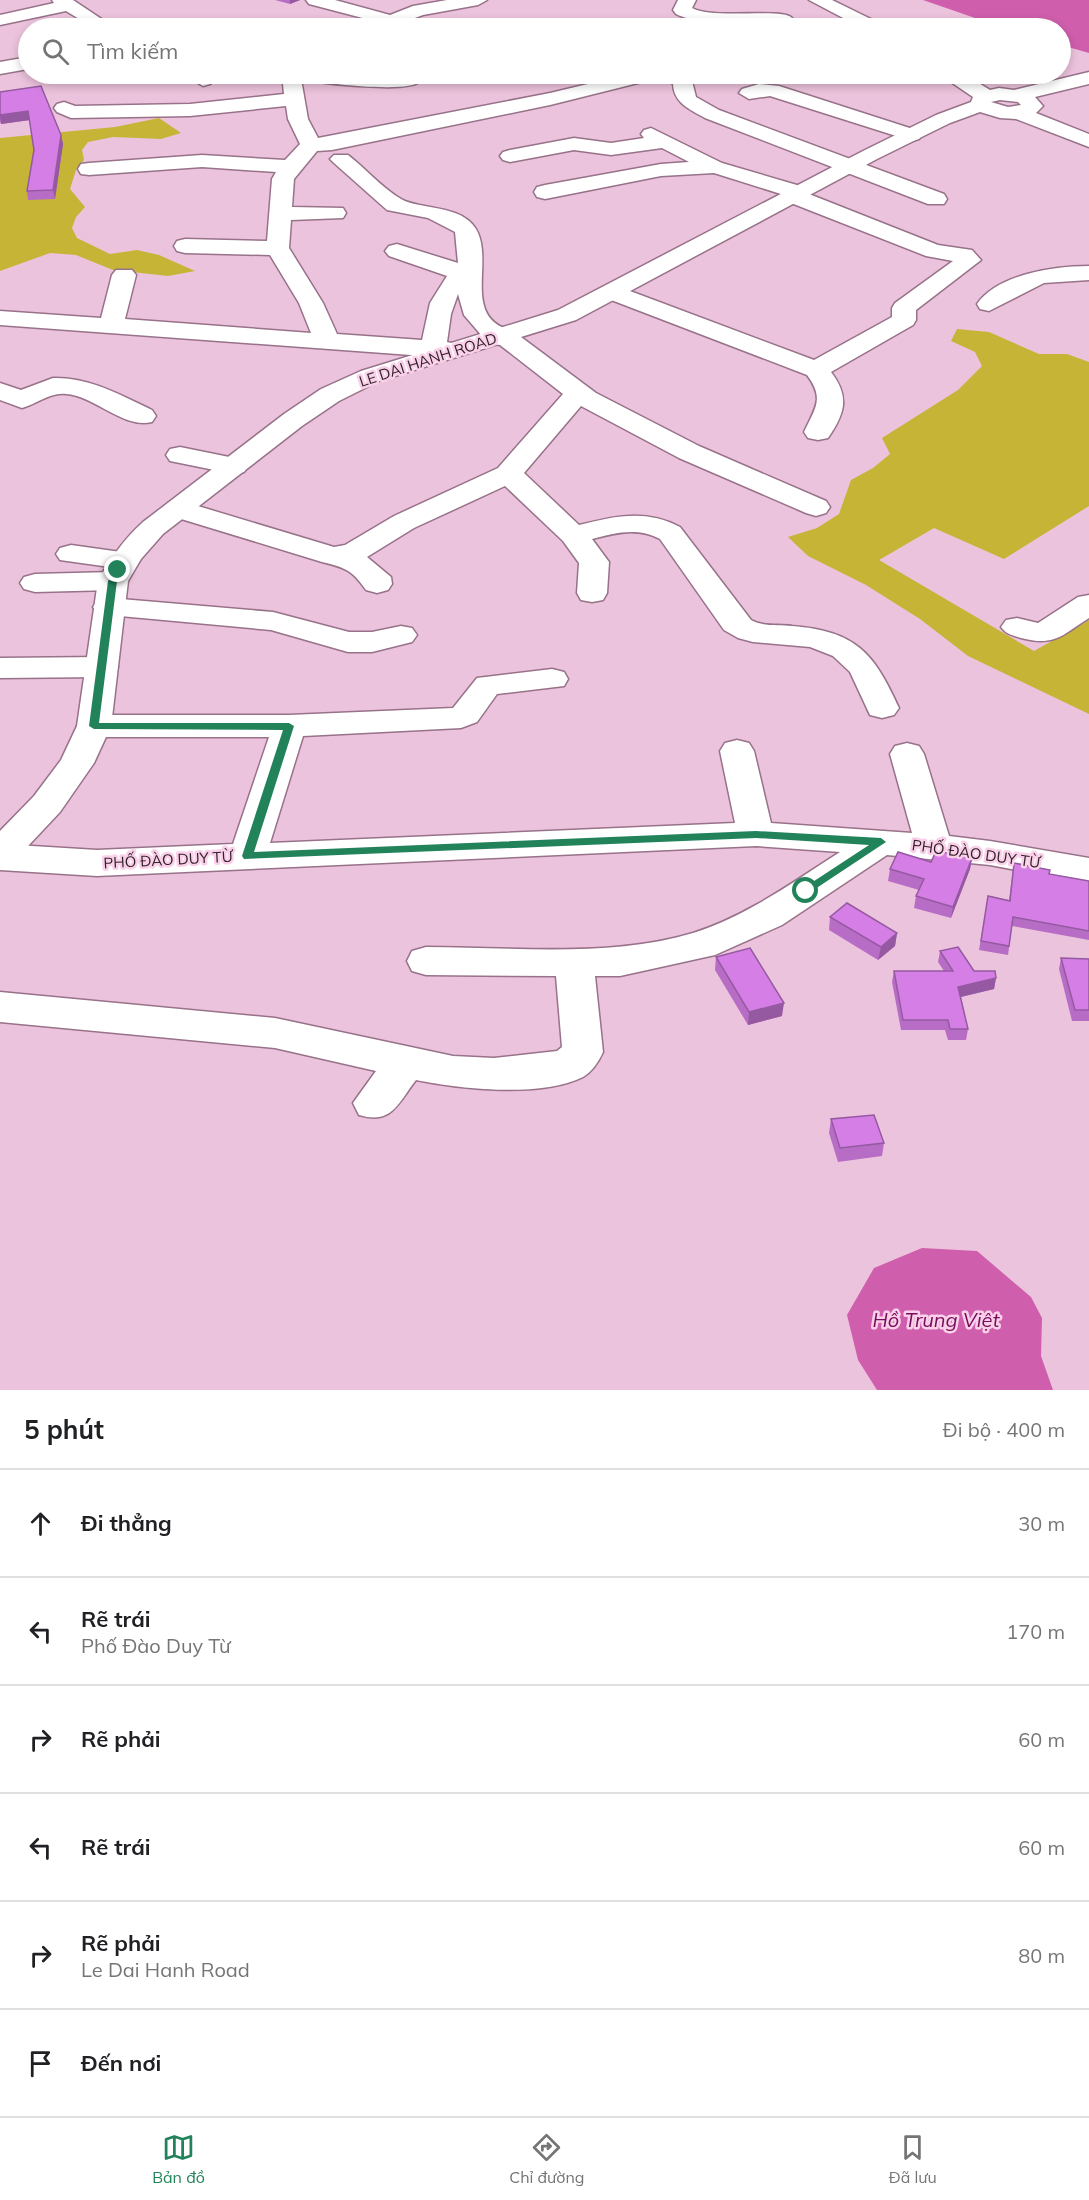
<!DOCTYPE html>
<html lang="vi">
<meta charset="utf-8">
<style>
:root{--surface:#fff;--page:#f2f2f2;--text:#202124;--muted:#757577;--line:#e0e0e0;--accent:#22835b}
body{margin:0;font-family:Mulish,sans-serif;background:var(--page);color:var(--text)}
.stop{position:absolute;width:18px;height:18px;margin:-14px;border:4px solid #22835b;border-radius:50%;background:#fff}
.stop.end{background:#22835b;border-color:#fff;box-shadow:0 2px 6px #0008}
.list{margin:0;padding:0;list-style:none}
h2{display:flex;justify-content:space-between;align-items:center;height:78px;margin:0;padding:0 24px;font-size:26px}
h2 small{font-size:20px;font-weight:400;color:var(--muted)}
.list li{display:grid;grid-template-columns:39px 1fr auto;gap:18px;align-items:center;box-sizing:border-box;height:108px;padding:0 24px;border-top:2px solid var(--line)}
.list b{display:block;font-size:22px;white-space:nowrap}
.list p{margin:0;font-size:20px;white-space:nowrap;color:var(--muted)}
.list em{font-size:20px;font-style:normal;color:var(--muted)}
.icon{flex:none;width:33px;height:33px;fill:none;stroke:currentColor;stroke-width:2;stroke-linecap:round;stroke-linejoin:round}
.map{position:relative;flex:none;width:1089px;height:1390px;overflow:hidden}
.search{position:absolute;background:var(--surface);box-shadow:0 3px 9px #0003;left:18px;right:18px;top:18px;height:66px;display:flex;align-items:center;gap:15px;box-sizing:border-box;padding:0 21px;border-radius:33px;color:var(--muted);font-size:22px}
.sheet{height:726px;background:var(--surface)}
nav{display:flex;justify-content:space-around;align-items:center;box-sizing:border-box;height:84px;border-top:2px solid var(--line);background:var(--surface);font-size:16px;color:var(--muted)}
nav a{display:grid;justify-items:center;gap:3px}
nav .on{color:var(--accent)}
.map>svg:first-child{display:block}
.green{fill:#c6b437}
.water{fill:#cf5eac}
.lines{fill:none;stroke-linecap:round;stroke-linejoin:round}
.minor-casing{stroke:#977289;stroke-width:3}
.major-casing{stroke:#977289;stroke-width:3}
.minor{fill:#fff;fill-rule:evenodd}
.major{fill:#fff;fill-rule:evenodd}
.wall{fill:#b76dc6}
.shaded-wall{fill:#9559a1}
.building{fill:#d57fe6;stroke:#9559a1;stroke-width:1.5}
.route{fill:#22835b}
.labels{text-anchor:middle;stroke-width:5;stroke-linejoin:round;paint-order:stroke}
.street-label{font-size:15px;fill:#30202a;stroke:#fad0e9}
.near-water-label{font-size:20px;font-style:italic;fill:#770c5d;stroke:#fad0e9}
</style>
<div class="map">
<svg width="1089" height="1390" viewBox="0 0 1089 1390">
<rect width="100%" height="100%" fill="#ecc3dc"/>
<g class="green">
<polygon points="159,118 181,133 161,139 113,137 88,142 82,150 84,160 76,170 70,189 85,207 76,217 72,228 77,238 110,254 137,250 159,255 195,271 168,276 113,270 76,255 50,253 0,271 0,138 115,127"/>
<polygon points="957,329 989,332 1039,354 1067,354 1089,362 1089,506 1004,559 934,528 879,560 1034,651 1089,620 1089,714 968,656 920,619 866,585 808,556 788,537 817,528 839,514 851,480 873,468 890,454 882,438 958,390 982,366 975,352 951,341"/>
</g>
<g class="water">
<polygon points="923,0 1089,0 1089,53 1061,45 1060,28 1004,28"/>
<polygon points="922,1248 977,1251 1031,1297 1042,1318 1041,1356 1053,1390 877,1390 858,1360 847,1315 874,1268"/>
</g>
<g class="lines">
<defs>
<g id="minor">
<polygon points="52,0 73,0 115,28 94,28 66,11 0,25 0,15 54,3"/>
<polygon points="306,0 335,0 390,15 413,6 447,0 487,0 478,5 423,15 388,28 364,28 374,21 309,4"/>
<path d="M 678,0 L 696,0 L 692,8 C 713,20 784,7 792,18 C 780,34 694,24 676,14 L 673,10 Z"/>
<polygon points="281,20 287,21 290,25 288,28 264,28 267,24"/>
<polygon points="28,57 28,69 0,74 0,62"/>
<polygon points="200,74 222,74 210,84 203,86 193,80"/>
<path d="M 282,74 L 410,75 L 420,81 C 411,94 319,83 301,79 L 308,119 L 318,138 L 550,93 L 630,74 L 683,74 L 692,81 L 696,97 L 719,110 L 944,194 L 947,199 L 944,204 L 928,204 L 705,118 C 689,109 674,103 673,84 L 660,74 L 658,78 L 550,105 L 332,150 L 317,151 L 294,179 L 292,207 L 343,208 L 346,213 L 343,218 L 291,220 L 289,248 L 323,303 L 337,334 L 422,340 L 430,303 L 447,276 L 389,256 L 385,251 L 389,246 L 397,244 L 458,263 L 455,232 L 428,218 L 387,210 L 334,163 L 330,159 L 334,155 L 348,155 C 365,168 382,188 401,199 C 420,210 461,204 476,229 C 495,262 460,318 513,331 L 596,393 L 699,446 L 826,501 L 830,507 L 826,513 L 816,516 L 806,513 L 679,458 L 581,406 L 524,473 L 579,525 C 615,516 646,509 680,527 L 751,620 C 763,627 779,624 792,626 C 856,631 874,653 899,708 L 894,715 L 882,718 L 870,715 L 850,672 L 833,656 L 810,647 L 753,642 L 738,638 L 724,630 L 660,539 C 637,527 615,533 592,539 L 609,562 L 607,593 L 603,600 L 592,602 L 581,600 L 577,593 L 579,563 L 563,541 L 505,486 L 414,528 L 367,557 L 391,577 L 392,584 L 388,590 L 377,593 L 366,590 C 352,570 346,568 322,562 L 168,515 L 164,509 L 168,503 L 178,500 L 334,547 L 345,545 L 394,516 L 498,468 L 563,394 L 500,345 L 488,343 L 464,315 L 458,294 L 451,314 L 447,342 L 461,345 L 465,350 L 461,355 L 452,358 L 0,325 L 0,311 L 101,318 L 112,275 L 116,270 L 132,270 L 136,275 L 125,319 L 311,333 L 299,303 L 270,255 L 185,253 L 177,251 L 174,246 L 177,241 L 185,239 L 267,241 L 272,179 L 276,172 L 202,167 L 89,175 L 81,174 L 78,169 L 81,164 L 89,163 L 202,155 L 285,160 L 300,144 L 288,119 L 286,106 L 190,116 L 71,118 L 57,112 L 54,108 L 57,104 L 64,102 L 75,106 L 190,104 L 284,94 Z"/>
<polygon points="458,74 479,74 481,76 471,82 464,80"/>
<polygon points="759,84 779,86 919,131 922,135 919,139 912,141 770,96 749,99 739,93 742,89"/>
<path d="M 651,128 L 722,163 L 807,188 L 809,194 L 938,245 L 972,250 L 981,260 L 916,310 L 916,320 L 913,325 L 831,372 C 850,397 845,413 828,438 L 818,440 L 808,438 L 804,432 C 815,408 825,399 807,375 L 606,298 L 602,293 L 606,288 L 614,286 L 622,288 L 814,360 L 892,317 L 892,308 L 895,303 L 953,261 L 926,256 L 786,201 L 784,195 L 714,173 L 661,176 L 545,199 L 537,197 L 534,192 L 537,187 L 545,185 L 661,164 L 689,162 L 662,148 L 611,155 L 574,150 L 510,162 L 503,160 L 500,156 L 503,152 L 510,150 L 574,138 L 611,143 L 644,138 L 641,134 L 644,130 Z"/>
<path d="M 1089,266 L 1089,280 L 1044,283 L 989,311 L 980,309 L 977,304 C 998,274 1055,266 1089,266 Z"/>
<path d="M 53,378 C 89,377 121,395 152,410 L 156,416 L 152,422 C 123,429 95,396 66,394 C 50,392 37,404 22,408 L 0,400 L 0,383 L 21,390 Z"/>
<polygon points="180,447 244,460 248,466 244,472 234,474 170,461 166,455 170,449"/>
<polygon points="71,545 135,554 139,560 135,566 124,569 60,560 56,554 60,548"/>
<polygon points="113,572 124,575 128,581 124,587 113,590 35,592 24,589 20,583 24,577 35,574"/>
<path d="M 1089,595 L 1089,618 C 1062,635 1055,647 1021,638 C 1012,635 1007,635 1001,627 L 1006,620 L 1017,618 L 1038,623 L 1078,597 Z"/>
<polygon points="109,598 273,612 349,632 372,632 401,626 412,628 417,635 412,642 372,652 348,652 271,630 98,614 93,607 98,600"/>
<polygon points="102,657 113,660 118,667 113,674 102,677 0,678 0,658"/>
<path d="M 552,669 L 564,672 L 568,679 L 564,686 L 497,694 L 477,722 L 461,728 L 303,736 L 270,843 L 735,823 L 720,751 L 725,743 L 737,740 L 749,743 L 754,751 L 771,823 L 912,833 L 890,754 L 895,746 L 907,743 L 919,746 L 924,754 L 949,836 L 990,841 L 1089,858 L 1089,884 L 990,865 L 887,855 L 782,925 L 715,955 L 620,976 L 595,976 L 603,1052 C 599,1061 592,1072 583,1077 C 541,1098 460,1089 416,1080 C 398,1103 392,1125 359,1115 L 353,1103 L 376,1071 L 275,1048 L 0,1022 L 0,992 L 275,1018 L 453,1056 L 494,1058 L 557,1051 L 562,1047 L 556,976 L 426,975 L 412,971 L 407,961 L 412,951 L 426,947 C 512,947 610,958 693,933 C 747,916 793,882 840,852 L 756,846 L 97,876 L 0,870 L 0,844 L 97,850 L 233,844 L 269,737 L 94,737 L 82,733 L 77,726 L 82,719 L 94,715 L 289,715 L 453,708 L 477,678 Z"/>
</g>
<g id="major">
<polygon points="809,0 832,0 881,24 884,28 862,28"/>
<path d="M 1089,72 L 1089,84 L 1035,97 L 1043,106 L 1036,113 L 1089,134 L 1089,147 L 1016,119 L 1000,118 L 980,112 L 950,123 L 877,159 L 576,320 L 379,381 L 339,401 L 302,426 L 163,534 L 141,559 L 128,581 L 111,726 L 94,763 L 60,812 L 13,862 L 0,865 L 0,831 L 34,796 L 61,760 L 77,726 L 98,581 C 110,559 124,539 143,522 L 284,414 L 321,389 L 361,371 L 558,310 L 863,151 L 936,115 L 971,102 L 973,97 L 945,78 L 943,74 L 964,74 L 990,90 L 999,88 L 1014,90 ZM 1000,100 L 1018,102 L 1021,105 L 1008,107 L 991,102 Z"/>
</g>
</defs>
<use href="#minor" class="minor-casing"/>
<use href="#major" class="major-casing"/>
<use href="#minor" class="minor"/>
<use href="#major" class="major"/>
</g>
<g class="wall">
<polygon points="275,0 300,0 290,4"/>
<polygon points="0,92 61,135 63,144 55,199 28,200 27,191 34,150 30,120 1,124 0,121"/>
<polygon points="972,858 970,869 951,918 914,908 916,896 919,890 888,881 890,869 931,862"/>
<polygon points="1014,863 1049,874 1089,881 1089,940 1012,926 1008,955 979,950 988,896 1009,900"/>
<polygon points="830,917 897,933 895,946 878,960 829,930"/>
<polygon points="940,951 974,971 996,978 994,989 961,997 968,1029 966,1040 948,1040 945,1030 901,1030 892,982 894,971 944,971 938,962"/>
<polygon points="716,957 782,1016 748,1025 715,970"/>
<polygon points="1061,958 1089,959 1089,1021 1072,1021 1059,969"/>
<polygon points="831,1119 884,1143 882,1156 838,1162 829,1133"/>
</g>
<g class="shaded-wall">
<polygon points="290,0 300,0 290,4"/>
<polygon points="28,111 30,120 1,124 0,115"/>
<polygon points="61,135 63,144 55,199 53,190"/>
<polygon points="972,858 970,869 951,918 953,907"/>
<polygon points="897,933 895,946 878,960 881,947"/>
<polygon points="996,978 994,989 956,998 958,987"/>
<polygon points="784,1003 782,1016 748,1025 749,1012"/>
</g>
<g class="building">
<polygon points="41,86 61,135 53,190 27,191 34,150 28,111 0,115 0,92"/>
<polygon points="936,851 972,858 953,907 916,896 924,879 890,869 898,852 931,862"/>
<polygon points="1014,863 1050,870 1049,874 1089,881 1089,931 1013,917 1009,946 981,941 988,896 1010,901"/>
<polygon points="847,903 897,933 881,947 830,917"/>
<polygon points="958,947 974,971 995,971 996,978 958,987 968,1029 950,1029 948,1020 903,1020 894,971 953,971 940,951"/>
<polygon points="750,948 784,1003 749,1012 716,957"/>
<polygon points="1061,958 1089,959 1089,1010 1075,1010"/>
<polygon points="874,1115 884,1143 840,1148 831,1119"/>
</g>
<polygon class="route" points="118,568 123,570 117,581 99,723 289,723 294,726 254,852 756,831 881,838 886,842 806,895 801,891 802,889 869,845 756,838 244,859 242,856 283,730 94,729 89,726 108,581"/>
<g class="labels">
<g class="street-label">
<text transform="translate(428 360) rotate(-18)" y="5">LE DAI HANH ROAD</text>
<text transform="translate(976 854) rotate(8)" y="5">PHỐ ĐÀO DUY TỪ</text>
<text transform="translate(168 860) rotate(-3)" y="5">PHỐ ĐÀO DUY TỪ</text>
</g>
<g class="near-water-label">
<text x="936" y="1327">Hồ Trung Việt</text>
</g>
</g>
</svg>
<div class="stop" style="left:806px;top:891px"></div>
<div class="stop end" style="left:118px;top:570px"></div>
<div class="search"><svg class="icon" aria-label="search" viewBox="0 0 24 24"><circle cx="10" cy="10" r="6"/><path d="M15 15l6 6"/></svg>Tìm kiếm</div>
</div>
<section class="sheet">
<h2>5 phút<small>Đi bộ · 400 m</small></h2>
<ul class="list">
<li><svg class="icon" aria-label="ahead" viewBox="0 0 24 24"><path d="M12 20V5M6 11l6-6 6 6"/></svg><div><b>Đi thẳng</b></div><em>30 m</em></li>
<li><svg class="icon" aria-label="left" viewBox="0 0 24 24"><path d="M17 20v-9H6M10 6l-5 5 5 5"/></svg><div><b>Rẽ trái</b><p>Phố Đào Duy Từ</p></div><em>170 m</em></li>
<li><svg class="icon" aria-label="right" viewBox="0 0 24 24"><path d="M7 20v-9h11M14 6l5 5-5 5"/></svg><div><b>Rẽ phải</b></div><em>60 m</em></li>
<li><svg class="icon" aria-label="left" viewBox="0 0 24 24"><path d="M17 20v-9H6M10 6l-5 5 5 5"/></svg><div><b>Rẽ trái</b></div><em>60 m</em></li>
<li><svg class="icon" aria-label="right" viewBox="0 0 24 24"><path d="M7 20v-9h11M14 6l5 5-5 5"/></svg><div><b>Rẽ phải</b><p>Le Dai Hanh Road</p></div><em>80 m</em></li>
<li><svg class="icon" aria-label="arrive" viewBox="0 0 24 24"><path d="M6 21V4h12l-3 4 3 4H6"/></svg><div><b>Đến nơi</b></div></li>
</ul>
</section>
<nav>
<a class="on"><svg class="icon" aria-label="map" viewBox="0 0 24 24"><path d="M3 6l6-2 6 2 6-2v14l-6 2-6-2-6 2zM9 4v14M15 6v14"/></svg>Bản đồ</a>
<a><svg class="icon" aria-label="directions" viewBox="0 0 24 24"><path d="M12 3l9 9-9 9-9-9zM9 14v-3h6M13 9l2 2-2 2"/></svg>Chỉ đường</a>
<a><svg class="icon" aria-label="saved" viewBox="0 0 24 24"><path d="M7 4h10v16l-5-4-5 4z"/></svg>Đã lưu</a>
</nav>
